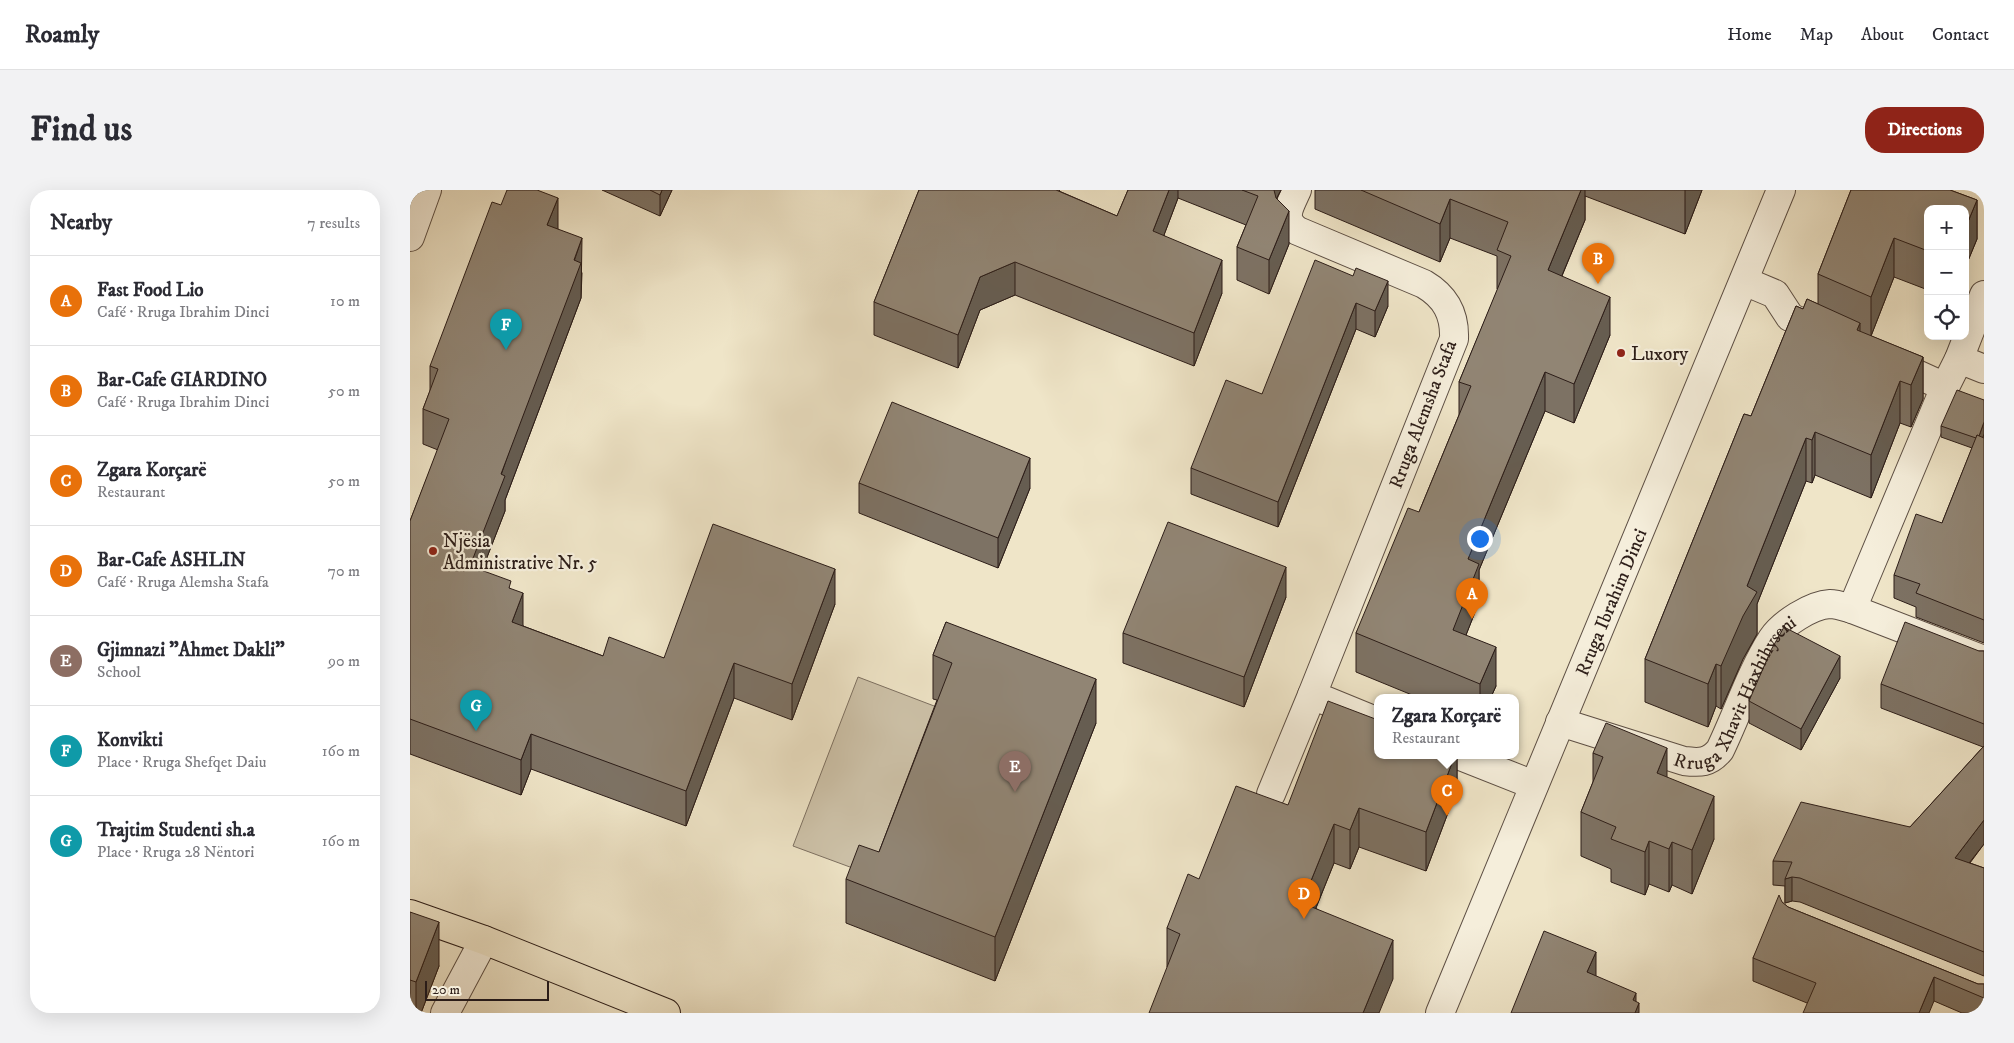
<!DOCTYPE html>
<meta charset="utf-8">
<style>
:root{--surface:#fff;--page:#f2f2f3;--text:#2b2b33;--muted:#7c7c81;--line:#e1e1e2;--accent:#8f2418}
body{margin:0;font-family:"IM FELL DW Pica",serif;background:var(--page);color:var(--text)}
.controls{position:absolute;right:15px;top:15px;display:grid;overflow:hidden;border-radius:10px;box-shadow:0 5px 20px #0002}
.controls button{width:45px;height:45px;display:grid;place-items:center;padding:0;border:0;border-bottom:1px solid var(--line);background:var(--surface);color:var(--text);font:25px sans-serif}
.scale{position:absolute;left:15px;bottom:12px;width:124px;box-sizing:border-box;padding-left:5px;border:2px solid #2c1d18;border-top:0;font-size:14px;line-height:18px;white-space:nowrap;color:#2c1d18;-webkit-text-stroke:4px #f5eedb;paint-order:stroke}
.you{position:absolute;left:1069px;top:348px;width:18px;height:18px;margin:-12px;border:4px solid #fff;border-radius:50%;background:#1a73e8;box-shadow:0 0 0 8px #1a73e833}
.badge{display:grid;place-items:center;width:32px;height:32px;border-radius:50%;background:var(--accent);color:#fff;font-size:16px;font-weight:700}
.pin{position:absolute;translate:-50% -41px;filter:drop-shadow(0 1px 2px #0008)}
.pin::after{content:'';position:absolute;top:26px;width:18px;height:15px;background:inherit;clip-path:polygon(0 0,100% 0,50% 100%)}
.popup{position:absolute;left:964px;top:504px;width:145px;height:65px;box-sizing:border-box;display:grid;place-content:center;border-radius:10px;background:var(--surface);filter:drop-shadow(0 1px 4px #0005);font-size:16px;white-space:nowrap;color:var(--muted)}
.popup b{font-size:19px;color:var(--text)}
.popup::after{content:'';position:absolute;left:50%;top:100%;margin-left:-10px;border:10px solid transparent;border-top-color:var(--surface)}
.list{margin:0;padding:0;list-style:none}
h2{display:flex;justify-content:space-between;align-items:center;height:65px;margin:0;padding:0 20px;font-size:21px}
h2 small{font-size:16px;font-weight:400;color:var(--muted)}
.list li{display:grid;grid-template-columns:32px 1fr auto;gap:15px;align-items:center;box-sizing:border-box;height:90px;padding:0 20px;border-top:1px solid var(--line)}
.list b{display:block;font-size:19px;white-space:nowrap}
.list p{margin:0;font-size:16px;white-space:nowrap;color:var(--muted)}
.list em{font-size:16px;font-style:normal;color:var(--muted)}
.icon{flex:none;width:28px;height:28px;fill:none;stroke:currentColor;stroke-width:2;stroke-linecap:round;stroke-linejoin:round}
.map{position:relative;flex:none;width:1574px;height:823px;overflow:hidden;border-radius:20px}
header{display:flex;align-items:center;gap:30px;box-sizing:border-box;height:70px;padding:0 25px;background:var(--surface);border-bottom:1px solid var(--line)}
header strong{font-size:24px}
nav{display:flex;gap:28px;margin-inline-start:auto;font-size:18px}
.intro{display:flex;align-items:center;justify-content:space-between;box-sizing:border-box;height:120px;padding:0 30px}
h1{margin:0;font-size:35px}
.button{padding:12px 22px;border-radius:20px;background:var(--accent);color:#fff;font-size:18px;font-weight:700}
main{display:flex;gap:30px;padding:0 30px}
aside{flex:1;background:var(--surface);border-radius:20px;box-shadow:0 5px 20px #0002}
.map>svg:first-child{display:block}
.pitch{fill:#cec3aa;stroke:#7d7061}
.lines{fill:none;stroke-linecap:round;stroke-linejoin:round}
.minor-casing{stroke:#5d4f44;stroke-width:30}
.major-casing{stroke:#2c1d18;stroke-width:30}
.minor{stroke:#f5eedb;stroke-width:28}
.major{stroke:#efe5c8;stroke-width:28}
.wall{fill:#7d7264;stroke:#2c1d18}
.shaded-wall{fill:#665d51;stroke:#2c1d18}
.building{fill:#918574;stroke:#2c1d18}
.poi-dot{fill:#8f2418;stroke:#f5eedb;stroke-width:2}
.labels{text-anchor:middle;stroke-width:4.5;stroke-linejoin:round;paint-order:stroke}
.poi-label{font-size:19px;fill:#2c1d18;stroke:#f5eedb;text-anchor:start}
.street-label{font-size:19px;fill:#2c1d18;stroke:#f5eedb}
</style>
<header>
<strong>Roamly</strong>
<nav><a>Home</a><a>Map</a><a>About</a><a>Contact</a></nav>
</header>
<div class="intro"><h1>Find us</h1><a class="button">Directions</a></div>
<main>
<aside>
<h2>Nearby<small>7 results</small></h2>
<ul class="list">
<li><span class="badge" style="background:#e8710a">A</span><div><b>Fast Food Lio</b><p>Café · Rruga Ibrahim Dinci</p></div><em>10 m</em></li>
<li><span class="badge" style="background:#e8710a">B</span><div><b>Bar-Cafe GIARDINO</b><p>Café · Rruga Ibrahim Dinci</p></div><em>50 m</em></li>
<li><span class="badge" style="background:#e8710a">C</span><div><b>Zgara Korçarë</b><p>Restaurant</p></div><em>50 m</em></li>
<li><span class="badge" style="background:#e8710a">D</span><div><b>Bar-Cafe ASHLIN</b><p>Café · Rruga Alemsha Stafa</p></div><em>70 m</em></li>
<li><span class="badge" style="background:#8d6e63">E</span><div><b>Gjimnazi &quot;Ahmet Dakli&quot;</b><p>School</p></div><em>90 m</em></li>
<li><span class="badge" style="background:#0f9aa8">F</span><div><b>Konvikti</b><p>Place · Rruga Shefqet Daiu</p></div><em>160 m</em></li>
<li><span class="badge" style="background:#0f9aa8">G</span><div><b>Trajtim Studenti sh.a</b><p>Place · Rruga 28 Nëntori</p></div><em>160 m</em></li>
</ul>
</aside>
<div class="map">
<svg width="1574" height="823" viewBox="0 0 1574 823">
<rect width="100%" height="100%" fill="#efe5c8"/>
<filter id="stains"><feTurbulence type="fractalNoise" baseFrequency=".004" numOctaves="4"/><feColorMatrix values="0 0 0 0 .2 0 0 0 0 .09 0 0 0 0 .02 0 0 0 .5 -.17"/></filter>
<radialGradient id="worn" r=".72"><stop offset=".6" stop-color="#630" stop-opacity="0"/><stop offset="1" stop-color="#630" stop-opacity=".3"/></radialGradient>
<polygon class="pitch" points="448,487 532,519 467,687 383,656"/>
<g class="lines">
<defs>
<g id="minor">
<path d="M 887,0 C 880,16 870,29 888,41 L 1014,94 C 1036,107 1045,124 1044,149 L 902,505 L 968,532"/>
<polyline points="0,47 17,0"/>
<polyline points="1334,91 1365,104 1380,127 1416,144"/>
<polyline points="1549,169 1574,179"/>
<polyline points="1478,171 1535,197"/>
<polyline points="1442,419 1535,197 1549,169 1574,105"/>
<path id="s1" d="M 1150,532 L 1274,571 C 1290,573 1299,573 1310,560 C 1327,525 1341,482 1362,449 C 1372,434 1401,415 1420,414 C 1427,414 1435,417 1442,419 L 1574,470"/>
<polyline points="1048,565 1124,595"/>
<polyline points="861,604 902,505"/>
<polyline points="35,823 74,750"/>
<path id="s2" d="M 1030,823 L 1371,0"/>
</g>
<polyline id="major" points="0,724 74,750 256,823"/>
</defs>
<use href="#minor" class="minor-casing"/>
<use href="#major" class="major-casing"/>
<use href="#minor" class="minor"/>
<use href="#major" class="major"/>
</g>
<g class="wall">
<polygon points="192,0 262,0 250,26"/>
<polygon points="509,0 650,0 649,1 707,26 718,0 871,0 867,8 879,54 859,104 827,90 827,57 836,35 768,8 754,45 812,103 784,176 605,105 570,120 548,178 464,145 464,112"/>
<polygon points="905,0 1292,0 1275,44 1175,6 1175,30 1152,86 1200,145 1164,233 1135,221 1069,380 1069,412 1056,445 1086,496 1081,507 1007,507 946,482 946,443 1009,322 1049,225 1049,192 1088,99 1087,99 1087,66 1040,48 1030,72 905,19"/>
<polygon points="1441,0 1540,0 1567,10 1567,49 1555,78 1555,19 1518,19 1518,100 1484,87 1461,146 1513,167 1513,209 1501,237 1490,233 1461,308 1405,285 1402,293 1396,291 1347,414 1347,444 1333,469 1311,519 1306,516 1298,537 1235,512 1235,469 1334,224 1341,226 1386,116 1393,119 1397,109 1408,114 1408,84"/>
<polygon points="148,39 172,83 171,108 95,310 95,321 72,380 101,399 113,436 193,466 254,468 425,414 382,530 324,508 276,636 121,579 111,605 0,564 0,331 28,260 13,254 13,219 20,201 20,176"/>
<polygon points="943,86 978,116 965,147 946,139 868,337 781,304 781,278 852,204"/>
<polygon points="1574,210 1574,244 1573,248 1574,248 1574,453 1506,427 1506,417 1484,408 1484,385 1532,333 1562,258 1531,247 1531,236"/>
<polygon points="449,293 620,298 588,378 449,323"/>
<polygon points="876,407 834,517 713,473 713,443"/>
<polygon points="536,432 686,533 585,791 436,733 436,689 469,662 527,510 523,509 523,465"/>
<polygon points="1569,461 1574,461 1574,654 1560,673 1574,678 1574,786 1390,712 1382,711 1375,713 1375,696 1363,695 1363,671 1500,637 1573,557 1471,518 1471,494"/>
<polygon points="1430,488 1391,560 1339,533 1339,511"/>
<polygon points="1183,563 1257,587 1304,649 1282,704 1262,695 1259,702 1239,694 1235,705 1201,692 1201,679 1171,666 1171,622 1183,592"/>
<polygon points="1047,565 1047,599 1016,681 949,657 940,679 924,673 906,718 983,789 757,777 757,738 789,689"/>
<polygon points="1372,712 1378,717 1568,794 1574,794 1574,823 1552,823 1524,811 1397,813 1343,791 1343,768"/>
<polygon points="0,722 29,776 11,823 0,823"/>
</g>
<g class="shaded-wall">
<polygon points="252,0 262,0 250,26 250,5"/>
<polygon points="759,0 768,0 768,8 743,74 743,41"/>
<polygon points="862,0 871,0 865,11"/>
<polygon points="1171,0 1175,0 1175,30 1138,119 1138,80"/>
<polygon points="1275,0 1292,0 1275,44"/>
<polygon points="148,8 148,43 137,35"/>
<polygon points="1040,9 1040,48 1030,72 1030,34"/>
<polygon points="1567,10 1567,49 1555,78 1555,39"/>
<polygon points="879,21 879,54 859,104 859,70"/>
<polygon points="172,48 171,108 95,310 95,321 60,411 60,376"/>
<polygon points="1484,48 1484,87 1461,146 1461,107"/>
<polygon points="812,70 812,103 784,176 784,143"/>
<polygon points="605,72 605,105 570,120 548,178 548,145 570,87"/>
<polygon points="978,91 978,116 965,147 965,121"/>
<polygon points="1200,107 1200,145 1164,233 1164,194"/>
<polygon points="946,113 946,139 868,337 868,312"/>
<polygon points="1450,133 1450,176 1447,140"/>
<polygon points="1513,167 1513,209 1501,237 1501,195"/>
<polygon points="1135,182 1135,221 1069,380 1069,412 1043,478 1043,440 1058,369"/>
<polygon points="1490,191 1490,233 1461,308 1461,265"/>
<polygon points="1574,232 1574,244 1568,261 1568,249"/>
<polygon points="1405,242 1405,285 1402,293 1402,250"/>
<polygon points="1396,248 1396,291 1347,414 1347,444 1333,469 1311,519 1311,476 1337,396"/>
<polygon points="620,268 620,298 588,378 588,348"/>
<polygon points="876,377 876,407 834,517 834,487"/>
<polygon points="425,379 425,414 382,530 382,494"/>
<polygon points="113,403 113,438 102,432"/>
<polygon points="1086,457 1086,496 1081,507 1070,507 1070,494"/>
<polygon points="1430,466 1430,488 1391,560 1391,539"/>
<polygon points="324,473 324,508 276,636 276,601"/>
<polygon points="1306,474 1306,516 1298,537 1298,494"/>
<polygon points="686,489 686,533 585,791 585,747"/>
<polygon points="121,544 121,579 111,605 111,570"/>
<polygon points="1257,558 1257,602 1247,583"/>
<polygon points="1045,565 1047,565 1047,599 1016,681 1016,642"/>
<polygon points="1304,606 1304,649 1282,704 1282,660"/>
<polygon points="949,618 949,657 940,679 940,640"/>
<polygon points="1574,630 1574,654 1545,691 1545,668"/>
<polygon points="924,634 924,673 892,752 892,713"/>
<polygon points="1239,651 1239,694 1235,705 1235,662"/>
<polygon points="1262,652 1262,695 1259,702 1259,659"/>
<polygon points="1382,687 1382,711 1375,713 1375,689"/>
<polygon points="29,732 29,776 11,823 6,823 6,792"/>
<polygon points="983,750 983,789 969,823 953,823"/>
<polygon points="1186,762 1186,797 1177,782"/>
<polygon points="1524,787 1524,811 1519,823 1509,823"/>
<polygon points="1226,803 1226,820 1229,813 1229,823 1223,823 1223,810"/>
</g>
<g class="building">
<polygon points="97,0 127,0 148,8 137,35 172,48 164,70 171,73 91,284 95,286 60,376 101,391 99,398 113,403 102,432 193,466 199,447 254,468 303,334 425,379 382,494 324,473 276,601 121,544 111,570 0,529 0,331 39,229 13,219 28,179 20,176 82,12 91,15"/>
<polygon points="240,0 252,0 250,5"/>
<polygon points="509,0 646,0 707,26 718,0 759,0 743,41 812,70 784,143 605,72 570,87 548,145 464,112"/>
<polygon points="832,0 864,0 866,8 879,21 859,70 827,57 848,6"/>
<polygon points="951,0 1171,0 1138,80 1200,107 1164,194 1135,182 1058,369 1069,374 1043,440 1086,457 1070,494 946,443 998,318 1009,322 1061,196 1049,192 1101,66 1087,60 1098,32 1040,9 1030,34"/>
<polygon points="1441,0 1540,0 1567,10 1555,39 1555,19 1518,19 1518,61 1484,48 1461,107 1408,84"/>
<polygon points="905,70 943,86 946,78 978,91 965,121 946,113 868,312 781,278 816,190 852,204"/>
<polygon points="1397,109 1450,133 1447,140 1513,167 1501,195 1490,191 1461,265 1405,242 1402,250 1396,248 1337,396 1347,402 1333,426 1311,476 1306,474 1298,494 1235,469 1334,224 1341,226 1386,116 1393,119"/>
<polygon points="1547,200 1574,210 1574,232 1569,246 1567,245 1566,248 1531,236"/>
<polygon points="482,212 620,268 588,348 449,293"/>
<polygon points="1567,245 1574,248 1574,430 1506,403 1510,394 1484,385 1506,324 1532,333"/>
<polygon points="758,332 876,377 834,487 713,443"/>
<polygon points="536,432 686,489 585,747 436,689 449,655 469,662 542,473 523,465"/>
<polygon points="1495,432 1569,461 1574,461 1574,534 1471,494"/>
<polygon points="1374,437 1430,466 1391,539 1339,511 1361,460"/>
<polygon points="918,511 968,530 968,565 1045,565 1016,642 949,618 940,640 924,634 892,713 983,750 953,823 739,823 770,744 757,738 778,684 789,689 826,596 878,615"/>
<polygon points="1196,533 1257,558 1247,583 1304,606 1282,660 1262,652 1259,659 1239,651 1235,662 1201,649 1206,637 1171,622 1193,567 1183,563"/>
<polygon points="1574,556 1574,630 1545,668 1574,678 1574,762 1390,688 1382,687 1375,689 1382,672 1363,671 1391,612 1500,637"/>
<polygon points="1369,705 1372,712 1378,717 1568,794 1574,794 1574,808 1524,787 1509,823 1393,823 1406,793 1343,768"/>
<polygon points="0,722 29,732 6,792 0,790"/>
<polygon points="1134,741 1186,762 1177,782 1226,803 1223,810 1229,813 1225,823 1101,823"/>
</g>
<g class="poi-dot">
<circle cx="1211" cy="163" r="5"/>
<circle cx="23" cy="361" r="5"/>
</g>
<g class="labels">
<g class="poi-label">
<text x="1221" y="170">Luxory</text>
<text x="33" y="357">Njësia<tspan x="33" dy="22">Administrative Nr. 5</tspan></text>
</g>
<g class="street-label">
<text transform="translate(1012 224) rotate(-69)" y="7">Rruga Alemsha Stafa</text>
<text dy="7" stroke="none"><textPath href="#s2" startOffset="445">Rruga Ibrahim Dinci</textPath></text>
<text dy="7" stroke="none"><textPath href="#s1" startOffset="221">Rruga Xhavit Haxhihyseni</textPath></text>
</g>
</g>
<rect width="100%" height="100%" filter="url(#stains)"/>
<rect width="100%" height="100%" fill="url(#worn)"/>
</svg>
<div class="controls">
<button>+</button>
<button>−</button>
<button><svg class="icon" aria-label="locate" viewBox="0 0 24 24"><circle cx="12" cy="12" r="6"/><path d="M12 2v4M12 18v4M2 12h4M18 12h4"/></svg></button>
</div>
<div class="scale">20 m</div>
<div class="you"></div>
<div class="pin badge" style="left:1062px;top:429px;background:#e8710a">A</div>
<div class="pin badge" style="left:1188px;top:94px;background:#e8710a">B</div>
<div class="pin badge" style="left:1037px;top:626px;background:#e8710a">C</div>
<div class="popup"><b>Zgara Korçarë</b>Restaurant</div>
<div class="pin badge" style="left:894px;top:729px;background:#e8710a">D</div>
<div class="pin badge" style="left:605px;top:602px;background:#8d6e63">E</div>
<div class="pin badge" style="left:96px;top:160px;background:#0f9aa8">F</div>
<div class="pin badge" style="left:66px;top:541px;background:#0f9aa8">G</div>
</div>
</main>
